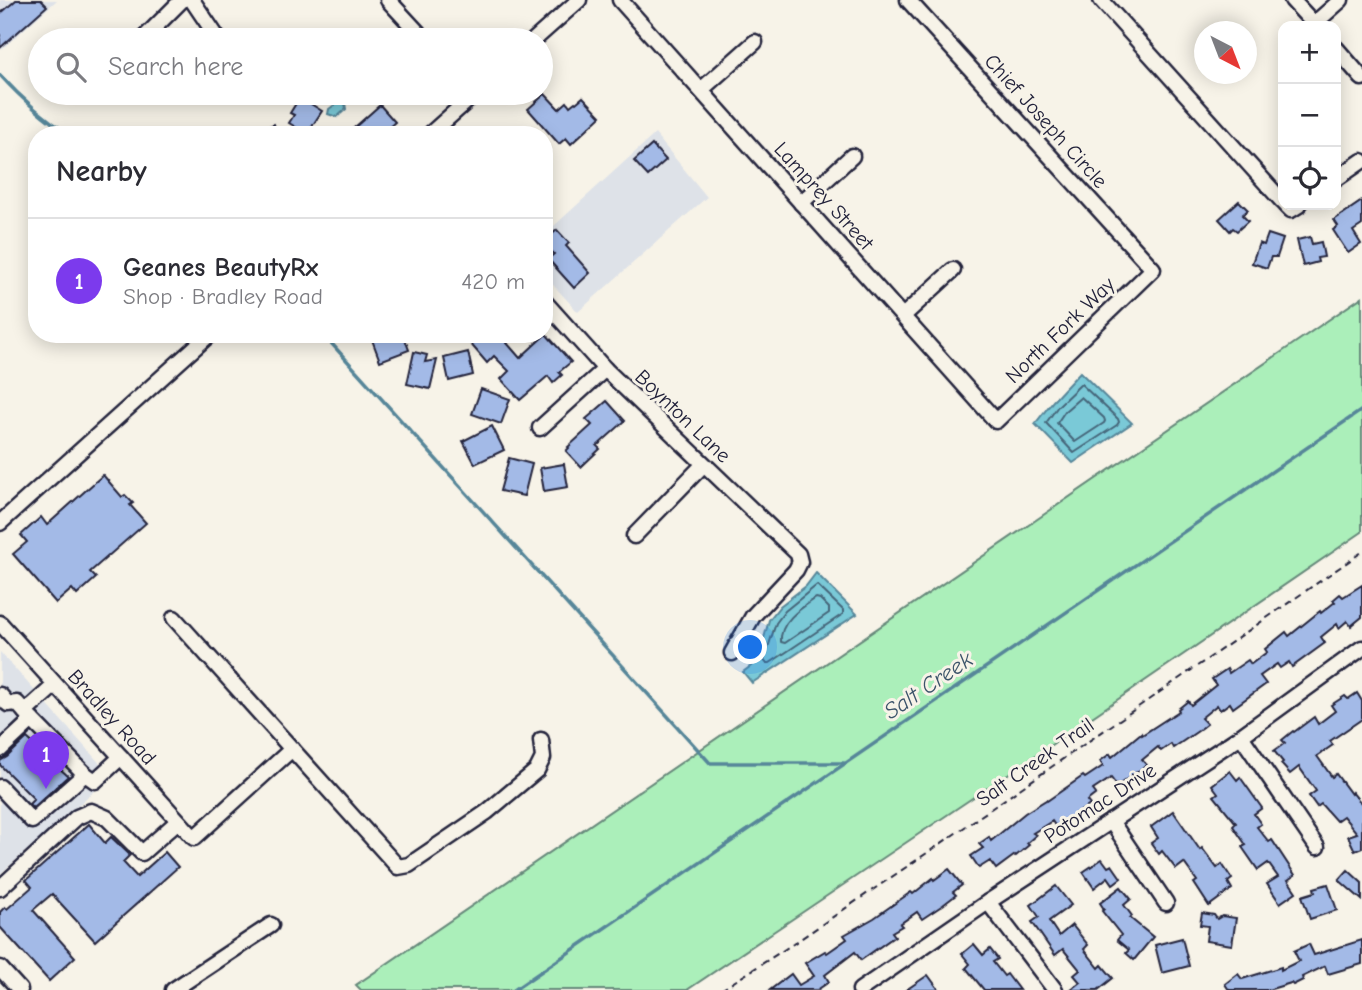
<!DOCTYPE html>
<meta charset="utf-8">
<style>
:root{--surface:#fff;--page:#f2f2f3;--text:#2b2b33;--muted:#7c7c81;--line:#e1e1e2;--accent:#7c3aed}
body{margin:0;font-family:"Comic Neue",sans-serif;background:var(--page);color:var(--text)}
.controls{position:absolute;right:21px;top:21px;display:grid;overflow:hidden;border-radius:14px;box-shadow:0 4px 18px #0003}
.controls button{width:63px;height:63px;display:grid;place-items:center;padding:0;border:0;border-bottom:2px solid var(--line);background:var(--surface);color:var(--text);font:35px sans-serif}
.compass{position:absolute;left:1194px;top:21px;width:63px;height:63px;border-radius:50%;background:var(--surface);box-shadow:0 4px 18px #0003;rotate:138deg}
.you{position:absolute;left:751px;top:648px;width:24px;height:24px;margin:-18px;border:5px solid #fff;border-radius:50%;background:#1a73e8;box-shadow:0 0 0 10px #1a73e833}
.badge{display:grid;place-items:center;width:46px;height:46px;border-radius:50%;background:var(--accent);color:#fff;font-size:23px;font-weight:700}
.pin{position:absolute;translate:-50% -58px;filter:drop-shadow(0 2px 4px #0008)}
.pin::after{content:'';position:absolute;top:37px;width:24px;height:21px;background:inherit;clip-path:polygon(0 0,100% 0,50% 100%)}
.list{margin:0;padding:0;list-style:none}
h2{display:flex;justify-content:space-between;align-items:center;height:91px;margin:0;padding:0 28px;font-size:30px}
h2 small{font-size:23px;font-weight:400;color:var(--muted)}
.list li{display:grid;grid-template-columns:46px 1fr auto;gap:21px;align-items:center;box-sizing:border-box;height:126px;padding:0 28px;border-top:2px solid var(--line)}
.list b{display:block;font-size:26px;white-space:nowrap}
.list p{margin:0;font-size:23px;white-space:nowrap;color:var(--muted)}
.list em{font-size:23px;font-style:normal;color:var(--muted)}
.icon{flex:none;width:38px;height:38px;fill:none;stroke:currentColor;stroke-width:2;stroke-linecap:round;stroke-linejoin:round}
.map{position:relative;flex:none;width:1362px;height:990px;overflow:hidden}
.search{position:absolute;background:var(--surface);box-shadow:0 4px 18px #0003;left:28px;top:28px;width:525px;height:77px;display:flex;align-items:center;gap:18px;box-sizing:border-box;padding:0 24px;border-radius:38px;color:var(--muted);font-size:26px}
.panel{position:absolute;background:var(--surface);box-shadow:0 4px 18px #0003;left:28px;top:126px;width:525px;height:217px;border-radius:28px}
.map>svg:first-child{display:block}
.built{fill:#dee2e8}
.green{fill:#abefba;stroke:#66887a;stroke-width:2}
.water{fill:#7ac9d7;stroke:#578699;stroke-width:2}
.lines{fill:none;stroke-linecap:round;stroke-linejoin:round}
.shore{stroke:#456579;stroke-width:2}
.stream{stroke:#578699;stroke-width:3.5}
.building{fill:#a3bae7;stroke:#22223b;stroke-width:2}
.minor-casing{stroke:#22223b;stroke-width:19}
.path{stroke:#22223b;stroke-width:2;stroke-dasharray:7 5;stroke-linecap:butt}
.minor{stroke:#f7f3e8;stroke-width:14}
.labels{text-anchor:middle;stroke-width:6;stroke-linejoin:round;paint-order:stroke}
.street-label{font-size:21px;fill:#22223b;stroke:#f7f3e8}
.water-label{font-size:23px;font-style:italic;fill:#3c546a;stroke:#f7f3e8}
</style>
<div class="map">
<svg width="1362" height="990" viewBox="0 0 1362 990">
<rect width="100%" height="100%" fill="#f7f3e8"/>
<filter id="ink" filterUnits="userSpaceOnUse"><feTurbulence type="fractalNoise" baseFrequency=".0143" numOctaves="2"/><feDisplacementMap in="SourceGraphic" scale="14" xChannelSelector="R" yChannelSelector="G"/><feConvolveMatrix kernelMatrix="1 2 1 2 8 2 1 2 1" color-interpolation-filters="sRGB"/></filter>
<g filter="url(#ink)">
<g class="built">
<polygon points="0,0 57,0 2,49 0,47"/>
<polygon points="655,134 707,197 578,312 544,275 544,235"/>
<polygon points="0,652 111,776 0,874"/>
</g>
<polygon class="green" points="1362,297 1362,532 1060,739 687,990 361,990 356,985"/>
<g class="water">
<polygon points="340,101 345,103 346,109 337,117 328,114 329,109"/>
<polygon points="1080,372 1132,423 1073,463 1035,424 1053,401"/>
<polygon points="816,573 857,614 752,683 743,672 755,663 761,649 769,620 780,606 806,586"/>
</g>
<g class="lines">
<g class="shore">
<polygon points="1081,384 1118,419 1119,422 1117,425 1074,453 1046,423 1058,406"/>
<polygon points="1081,397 1104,418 1105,421 1104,423 1075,442 1057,423 1065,411"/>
<polygon points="817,585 843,610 843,614 770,663 766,663 764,660 776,623 785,611"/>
<path d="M 816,598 L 820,599 L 829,608 L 829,613 L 785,643 L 781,642 C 779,622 801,608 816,598 Z"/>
</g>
<g class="stream">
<path d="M 0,75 C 21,98 43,118 70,135"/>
<polyline points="323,334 710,763 844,763"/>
<polyline points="514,990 1362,410"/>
</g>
</g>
<g class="building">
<polygon points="16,0 41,0 47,6 0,48 0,14"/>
<polygon points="545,94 559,109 567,102 570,106 575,102 576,103 583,97 601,116 571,144 566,138 559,144 528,109"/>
<polygon points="300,97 322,111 307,134 289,123 294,115 290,113"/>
<polygon points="380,105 395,122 386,130 391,135 346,135"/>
<polygon points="274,124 277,135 249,135 249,134"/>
<polygon points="652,145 666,160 648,176 634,161"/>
<polygon points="1239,201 1248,210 1242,215 1248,221 1237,231 1233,228 1230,231 1219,219"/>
<polygon points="1362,201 1362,225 1353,231 1361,244 1348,253 1333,230 1338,226 1334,220"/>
<polygon points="557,230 569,243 566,246 590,273 574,288 548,259 554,254 544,244 544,241"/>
<polygon points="1268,234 1283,239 1277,257 1271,257 1267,268 1252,263 1259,243 1264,245"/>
<polygon points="1310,237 1312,244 1321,242 1324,257 1317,258 1318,262 1303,266 1297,240"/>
<polygon points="377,334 403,334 409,350 380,361 371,337"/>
<polygon points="478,334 517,334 507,343 520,358 546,334 571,362 559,372 562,375 553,383 548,376 520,400 501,379 509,371 494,356 487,363 469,342"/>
<polygon points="414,352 427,355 425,362 437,360 430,389 407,384"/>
<polygon points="468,352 473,375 449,381 444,358"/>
<polygon points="481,389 510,399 501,424 472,414"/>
<polygon points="607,401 625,421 597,446 600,449 581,467 566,451 569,448 568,447 592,425 586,419"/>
<polygon points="492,426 504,450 475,464 463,441"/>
<polygon points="509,458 532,464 524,496 500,491"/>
<polygon points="564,464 568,487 544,491 540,468"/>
<polygon points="103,475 122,497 125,495 133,503 130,505 146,523 90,572 96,578 77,595 72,589 56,603 13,554 27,542 21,535 41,517 47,525"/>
<polygon points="1362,585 1362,617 1351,626 1347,621 1339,628 1337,624 1321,637 1325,643 1292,667 1289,662 1280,668 1277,664 1260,676 1266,684 1233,708 1230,703 1220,710 1217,705 1201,718 1207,724 1198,731 1173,748 1171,744 1161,751 1158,747 1142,760 1147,765 1117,786 1111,778 1093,790 1096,794 1087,801 1090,805 1056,827 1052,821 1033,833 1036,835 1027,843 1029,845 1016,856 1015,855 996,869 990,861 979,868 971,856 983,848 979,844 989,837 991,841 1025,813 1046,800 1047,801 1083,776 1085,778 1103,766 1100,761 1110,754 1112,757 1141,733 1142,735 1179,711 1178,709 1188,701 1191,705 1216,685 1212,679 1227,669 1229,673 1248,660 1251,664 1267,652 1265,649 1286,632 1289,636 1320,611 1321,613 1335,602 1333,600 1340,594 1343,597"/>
<polygon points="1357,693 1362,701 1362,719 1330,741 1333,745 1317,756 1332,777 1336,774 1351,794 1352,792 1362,804 1362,848 1355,851 1348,836 1357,833 1343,816 1336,821 1321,804 1317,807 1309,796 1316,791 1299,767 1290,774 1281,764 1283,762 1274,751 1285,743 1282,740 1293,731 1294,732 1314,717 1318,724 1335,711 1331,705 1345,696 1348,699"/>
<polygon points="27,738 38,748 42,744 61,763 58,767 68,776 33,808 29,804 34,799 0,765 0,761 7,757"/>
<polygon points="1230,771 1237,780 1240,777 1262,808 1254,814 1261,824 1257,827 1269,842 1272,840 1295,875 1288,880 1296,892 1280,903 1267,884 1278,877 1268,863 1258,870 1242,847 1246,845 1233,826 1236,823 1214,796 1218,793 1212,785"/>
<polygon points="1173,811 1200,850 1202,848 1217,868 1222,864 1232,879 1228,882 1232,889 1209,906 1194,883 1197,881 1184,863 1176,869 1162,851 1159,854 1151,843 1158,838 1151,827"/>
<polygon points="89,824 105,843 111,837 130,855 123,862 137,877 165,852 178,867 95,941 52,894 33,910 75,957 49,981 0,927 0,912 5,907 7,909 32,887 26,880"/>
<polygon points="1102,859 1108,867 1112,865 1121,878 1113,884 1108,877 1094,888 1083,872"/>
<polygon points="949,869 962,885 953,892 956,895 943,905 922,919 917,912 900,924 902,926 892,932 895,936 861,960 855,952 825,975 829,982 817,990 770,990 791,974 799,985 814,976 805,963 825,951 827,953 847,939 844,935 874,918 911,892 913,894 933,878 934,880"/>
<polygon points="1348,870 1362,883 1362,900 1339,880"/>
<polygon points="1328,884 1337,910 1310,919 1302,896 1315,892 1314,888"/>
<polygon points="1056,886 1071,905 1049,921 1059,936 1072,925 1088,945 1084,949 1099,968 1102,965 1113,978 1098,990 1070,990 1080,982 1074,975 1080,970 1063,949 1055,955 1032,922 1039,917 1031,905"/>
<polygon points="1121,887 1131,899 1124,905 1132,916 1130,918 1153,937 1134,960 1126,953 1129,950 1117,940 1121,935 1102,911 1104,909 1100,903"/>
<polygon points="1202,913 1214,915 1217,919 1222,916 1236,918 1232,945 1206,941 1208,926 1200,925"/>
<polygon points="1182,938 1189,966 1162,973 1155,945"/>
<polygon points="1362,940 1362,964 1328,974 1325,966 1302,977 1303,980 1293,985 1291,983 1268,990 1229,990 1225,984 1238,974 1242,979 1281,967 1281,970 1299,961 1294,951 1309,944 1314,955"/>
<polygon points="974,944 983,955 990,949 998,959 993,962 1004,976 1007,974 1019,990 984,990 966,968 970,964 962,954"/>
<polygon points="928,975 939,990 906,990"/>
</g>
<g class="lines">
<defs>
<g id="minor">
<polyline points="192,0 219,40"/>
<polyline points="388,0 425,40"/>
<polyline points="620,0 996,421 1153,269 908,0"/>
<polyline points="1101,0 1283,202"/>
<polyline points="1292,0 1316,26"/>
<polyline points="1314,24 1341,0"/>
<polyline points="142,40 182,0"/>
<polyline points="534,40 579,0"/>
<polyline points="1336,48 1362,78"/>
<polyline points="701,90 755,42"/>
<polyline points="429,135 476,93"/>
<polyline points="1336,179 1362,161"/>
<polyline points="801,203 852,156"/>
<polyline points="1286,205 1291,210 1299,205"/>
<polyline points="544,301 605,369 798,554 800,562 796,570 753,616 732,653"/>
<polyline points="903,316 953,270"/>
<polyline points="540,428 605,369"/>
<polyline points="0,523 210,334"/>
<polyline points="634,536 703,465"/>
<polyline points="174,618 398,867 409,865 487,812 537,770 543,758 541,740"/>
<polyline points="0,623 194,838 292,749"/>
<polyline points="0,695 8,704 17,703 25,712"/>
<polyline points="32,720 85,774"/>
<polyline points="1241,736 1317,847"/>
<polyline points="0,750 32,720 25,712 55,685"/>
<polyline points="0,787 32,821 85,774 95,781 121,757"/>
<polyline points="1111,821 1166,903"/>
<polyline points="0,888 77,817 91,811 107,818 142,853 178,821"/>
<polyline points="988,902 1055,990"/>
<polyline points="0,968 20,990"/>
<polyline points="173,990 271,925"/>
<polyline points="860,990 988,902 1241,736 1362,648"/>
</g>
</defs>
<use href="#minor" class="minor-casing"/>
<polyline class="path" points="721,990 793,944 930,851 1362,552"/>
<use href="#minor" class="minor"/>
</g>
</g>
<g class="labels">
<g class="street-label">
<text transform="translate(1046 121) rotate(48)" y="7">Chief Joseph Circle</text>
<text transform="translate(824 196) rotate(48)" y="7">Lamprey Street</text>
<text transform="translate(1060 330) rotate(-44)" y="7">North Fork Way</text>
<text transform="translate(683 416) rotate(44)" y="7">Boynton Lane</text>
<text transform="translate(112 717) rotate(48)" y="7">Bradley Road</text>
<text transform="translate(1035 762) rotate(-35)" y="7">Salt Creek Trail</text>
<text transform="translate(1100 803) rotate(-33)" y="7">Potomac Drive</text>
</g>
<g class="water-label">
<text transform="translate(928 685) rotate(-34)" y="8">Salt Creek</text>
</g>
</g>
</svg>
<div class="controls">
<button>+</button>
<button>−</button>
<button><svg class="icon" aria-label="locate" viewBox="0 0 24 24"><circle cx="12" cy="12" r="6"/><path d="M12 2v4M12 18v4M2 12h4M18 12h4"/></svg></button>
</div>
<svg class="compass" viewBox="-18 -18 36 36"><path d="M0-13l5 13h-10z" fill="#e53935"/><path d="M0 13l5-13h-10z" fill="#7c7c81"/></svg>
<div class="you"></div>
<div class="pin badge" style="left:46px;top:789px">1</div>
<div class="search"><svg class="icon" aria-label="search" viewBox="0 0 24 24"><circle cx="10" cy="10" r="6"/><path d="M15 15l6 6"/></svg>Search here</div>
<section class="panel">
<h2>Nearby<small></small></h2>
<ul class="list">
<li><span class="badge">1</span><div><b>Geanes BeautyRx</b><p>Shop · Bradley Road</p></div><em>420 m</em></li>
</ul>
</section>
</div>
